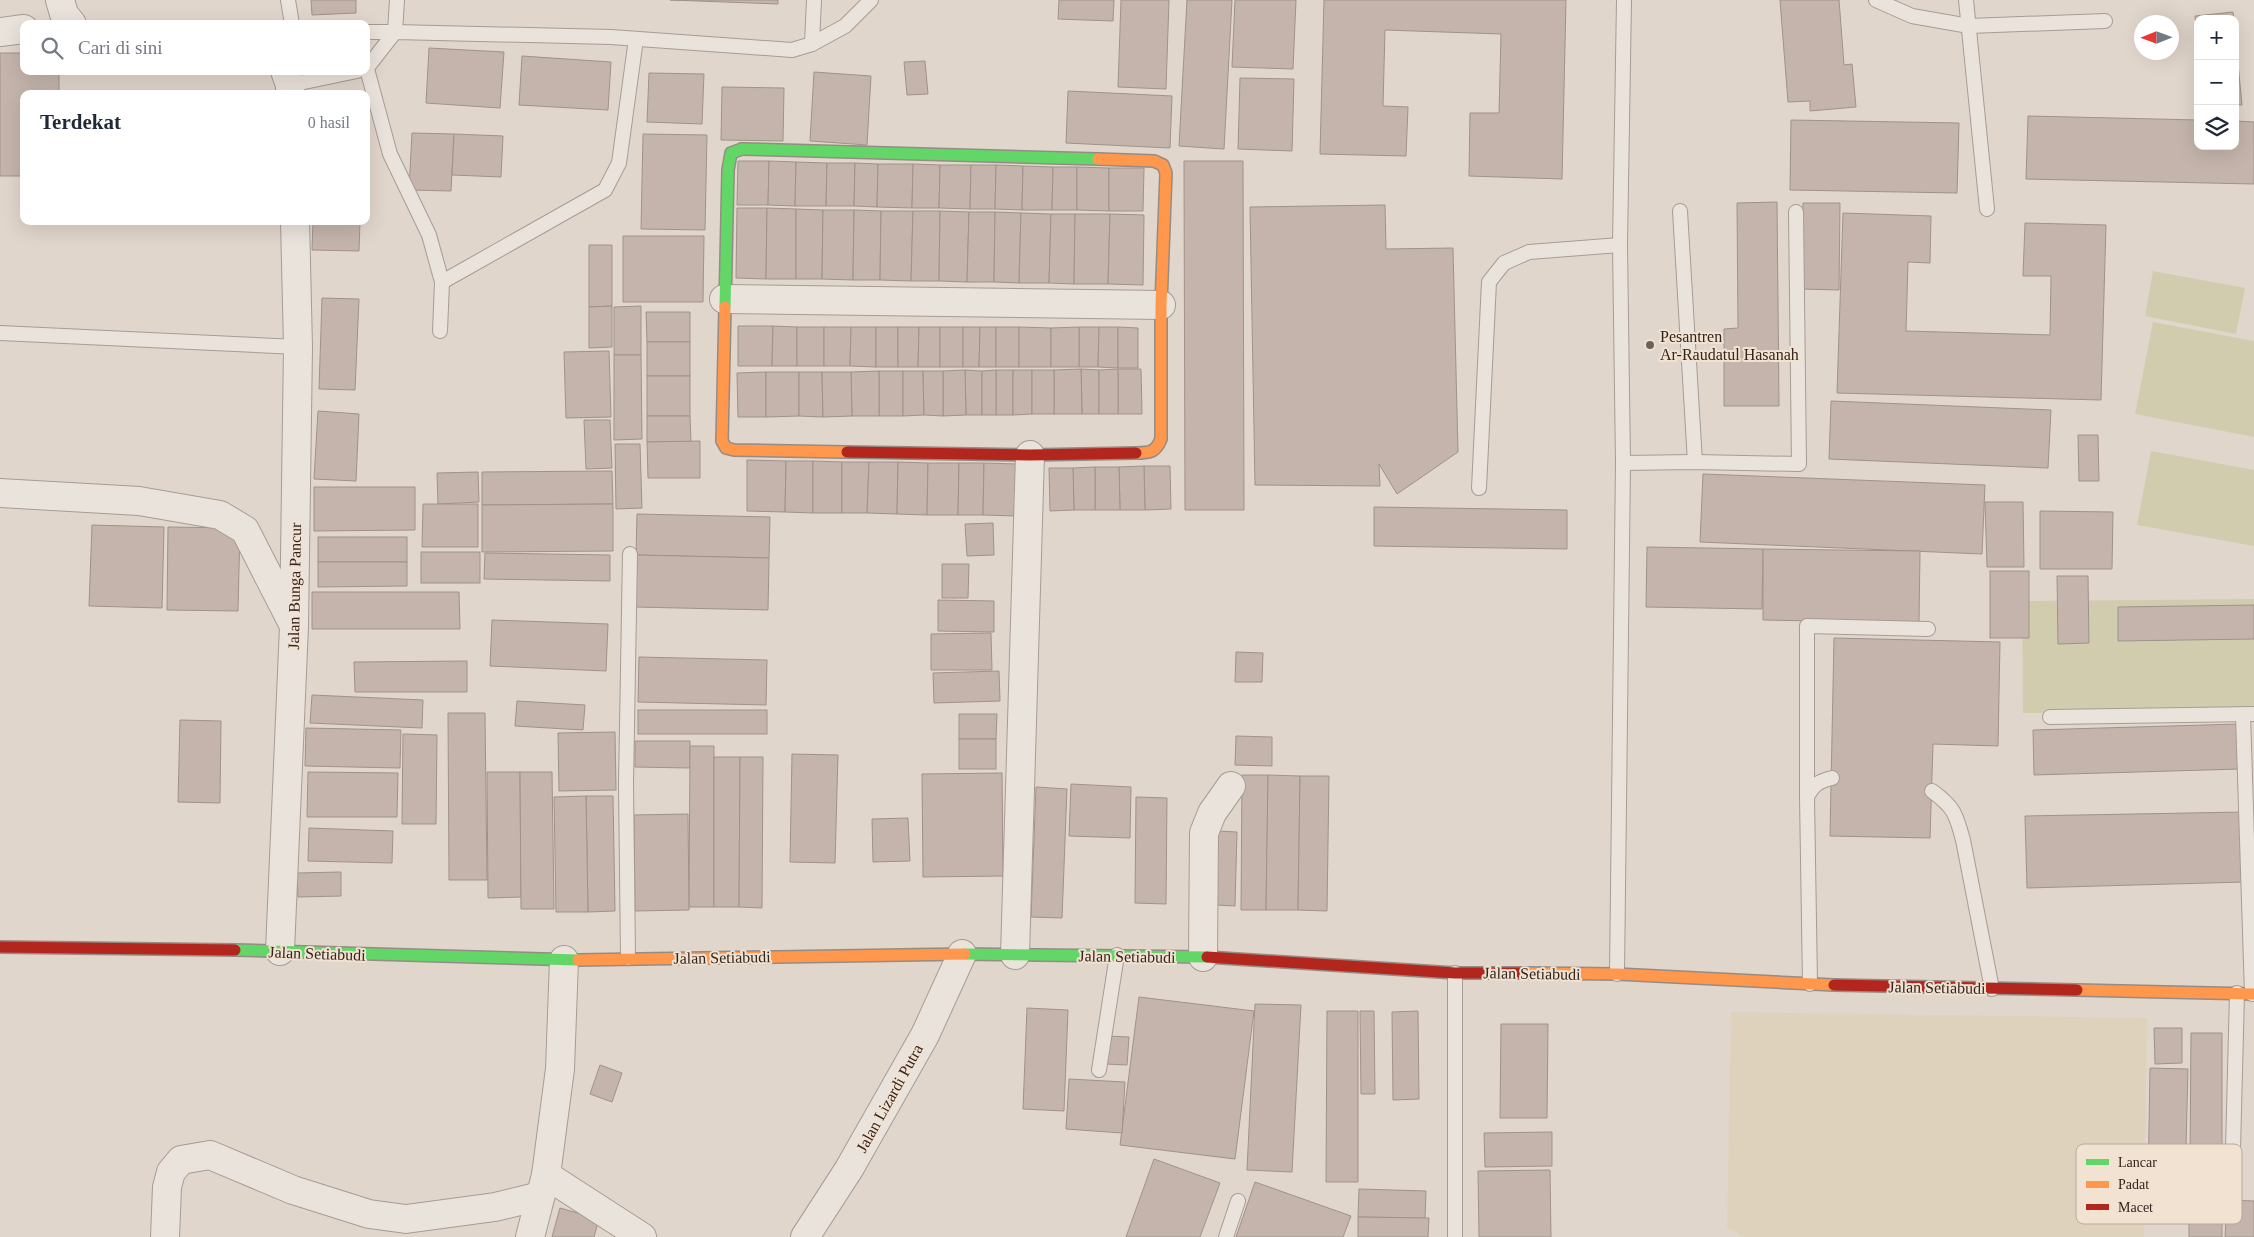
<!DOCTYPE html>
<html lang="id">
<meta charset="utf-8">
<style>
:root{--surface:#fff;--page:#f6f6f7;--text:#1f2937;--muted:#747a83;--line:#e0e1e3}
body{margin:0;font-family:"Times New Roman",serif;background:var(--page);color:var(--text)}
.controls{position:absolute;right:15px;top:15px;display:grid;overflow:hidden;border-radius:10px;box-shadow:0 5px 20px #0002}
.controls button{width:45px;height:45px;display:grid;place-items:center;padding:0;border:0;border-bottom:1px solid var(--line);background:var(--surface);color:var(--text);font:25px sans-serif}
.compass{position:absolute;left:2134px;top:15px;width:45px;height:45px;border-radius:50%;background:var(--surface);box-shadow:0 5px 20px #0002;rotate:269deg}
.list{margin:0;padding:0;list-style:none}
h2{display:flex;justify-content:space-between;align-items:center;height:65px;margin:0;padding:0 20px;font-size:21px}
h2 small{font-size:16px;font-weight:400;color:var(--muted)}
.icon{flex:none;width:28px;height:28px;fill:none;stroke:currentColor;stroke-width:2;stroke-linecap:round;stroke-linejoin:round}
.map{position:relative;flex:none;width:2254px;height:1237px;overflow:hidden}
.search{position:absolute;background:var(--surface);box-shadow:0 5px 20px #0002;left:20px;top:20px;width:350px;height:55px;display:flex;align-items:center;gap:12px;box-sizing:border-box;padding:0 18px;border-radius:10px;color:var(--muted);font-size:19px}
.panel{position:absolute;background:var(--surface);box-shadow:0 5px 20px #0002;left:20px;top:90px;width:350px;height:135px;border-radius:10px}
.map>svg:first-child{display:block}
.farmland{fill:#dfd2bd}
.green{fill:#d2ccaf}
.building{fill:#c4b4ac;stroke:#a0928b}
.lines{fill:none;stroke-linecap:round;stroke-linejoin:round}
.lane-casing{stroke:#a69c95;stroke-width:16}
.street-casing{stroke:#a69c95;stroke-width:30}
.fast-casing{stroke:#958c85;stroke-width:14}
.slow-casing{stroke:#958c85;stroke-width:14}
.jam-casing{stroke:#958c85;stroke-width:14}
.lane{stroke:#eae3dc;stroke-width:14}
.street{stroke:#eae3dc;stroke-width:28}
.fast{stroke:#63d668;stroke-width:11}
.slow{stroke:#ff974d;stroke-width:11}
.jam{stroke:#b3261e;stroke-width:11}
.poi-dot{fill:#70625b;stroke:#f1e2d2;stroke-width:2}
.labels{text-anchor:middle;stroke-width:4;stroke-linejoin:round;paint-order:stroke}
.poi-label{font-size:16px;fill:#33241e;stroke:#f1e2d2;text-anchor:start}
.street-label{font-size:16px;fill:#33241e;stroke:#f1e2d2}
.key{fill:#f1e2d2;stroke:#b8a99c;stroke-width:1}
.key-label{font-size:14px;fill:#33241e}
</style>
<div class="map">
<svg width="2254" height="1237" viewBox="0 0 2254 1237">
<rect width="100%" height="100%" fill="#e1d6cb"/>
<polygon class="farmland" points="1731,1012 2147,1018 2144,1237 1744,1237 1727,1227"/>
<g class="green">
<polygon points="2153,271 2245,288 2236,334 2145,316"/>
<polygon points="2153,322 2254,341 2254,437 2135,414"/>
<polygon points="2151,451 2254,470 2254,546 2137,525"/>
<polygon points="2254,599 2254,711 2023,713 2022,601"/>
</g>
<g class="building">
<polygon points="311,0 356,0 356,13 312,15"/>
<polygon points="670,0 778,0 778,4"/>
<polygon points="1059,0 1114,0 1113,21 1058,19"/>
<polygon points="1121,0 1169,0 1166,89 1118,87"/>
<polygon points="1187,0 1232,0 1224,149 1179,146"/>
<polygon points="1235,0 1296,0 1293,69 1232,67"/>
<polygon points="1324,0 1566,0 1562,179 1469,176 1470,113 1499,113 1501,34 1385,30 1383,106 1408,107 1406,156 1320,154"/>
<polygon points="1780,0 1839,0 1844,65 1852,64 1856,107 1810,111 1810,101 1788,102"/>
<polygon points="2233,12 2234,19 2198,19 2198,46 2195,16"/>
<polygon points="2235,33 2242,105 2235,105"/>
<polygon points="429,48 504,52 500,108 426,103"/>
<polygon points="0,53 24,53 24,71 59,71 59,94 24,94 24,176 0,176"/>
<polygon points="522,56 611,62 608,110 519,105"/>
<polygon points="925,61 928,94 907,95 904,62"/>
<polygon points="814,72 871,76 867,145 810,141"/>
<polygon points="649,73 704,74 702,124 647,122"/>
<polygon points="1240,78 1294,79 1292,151 1238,149"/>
<polygon points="722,87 784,88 783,141 721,140"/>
<polygon points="1068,91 1172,96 1170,148 1066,143"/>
<polygon points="2028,116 2198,120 2198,146 2235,146 2235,121 2254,122 2254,184 2026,179"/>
<polygon points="1791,120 1959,123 1957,193 1790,190"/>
<polygon points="412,133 454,134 451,191 409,190"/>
<polygon points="454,134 503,136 501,177 452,175"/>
<polygon points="643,134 707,135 705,230 641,229"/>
<polygon points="738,161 769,161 768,205 737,205"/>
<polygon points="769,161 796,162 795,206 768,205"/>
<polygon points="1184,161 1243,161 1244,510 1185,510"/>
<polygon points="796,162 827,163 826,206 795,206"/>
<polygon points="827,163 855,163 854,206 826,206"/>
<polygon points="855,163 878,164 877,207 854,206"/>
<polygon points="878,164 913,164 912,208 877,207"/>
<polygon points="913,164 940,165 939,208 912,208"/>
<polygon points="940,165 971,165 970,209 939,208"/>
<polygon points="971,165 996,165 995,209 970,209"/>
<polygon points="996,165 1023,166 1022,210 995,209"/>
<polygon points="1023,166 1053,167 1052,210 1022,210"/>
<polygon points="1053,167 1077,167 1077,210 1052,210"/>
<polygon points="1077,167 1109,168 1109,211 1077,210"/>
<polygon points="1109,168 1144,168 1143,211 1109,211"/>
<polygon points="1777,202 1779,406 1724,406 1724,329 1738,328 1737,203"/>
<polygon points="1803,203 1840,203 1839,290 1802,289"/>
<polygon points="1385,205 1386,249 1453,248 1458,452 1397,494 1379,464 1380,486 1255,485 1250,207"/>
<polygon points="737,208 767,208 766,279 736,278"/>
<polygon points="767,208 796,209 796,279 766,279"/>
<polygon points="796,209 823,210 822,279 796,279"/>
<polygon points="823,210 854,210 853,280 822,279"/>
<polygon points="854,210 881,211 880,280 853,280"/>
<polygon points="881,211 913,211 911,281 880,280"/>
<polygon points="913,211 940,211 939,281 911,281"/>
<polygon points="940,211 969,212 967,282 939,281"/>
<polygon points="969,212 995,212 994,282 967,282"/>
<polygon points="995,212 1021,213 1019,283 994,282"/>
<polygon points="1021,213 1051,214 1049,283 1019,283"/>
<polygon points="1843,213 1931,216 1930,263 1908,262 1906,331 2050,335 2051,276 2023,276 2025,223 2106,225 2101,400 1837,393"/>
<polygon points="1051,214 1075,214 1074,284 1049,283"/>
<polygon points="1075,214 1110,214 1108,284 1074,284"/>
<polygon points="1110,214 1144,215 1143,285 1108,284"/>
<polygon points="313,221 360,221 359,251 312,250"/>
<polygon points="623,236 704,236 703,302 623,302"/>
<polygon points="589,245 612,245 612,306 589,307"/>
<polygon points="322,298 359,299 355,390 319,389"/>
<polygon points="612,306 612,347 589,348 589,307"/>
<polygon points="641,306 641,355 614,355 614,307"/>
<polygon points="646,312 690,312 690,342 647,342"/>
<polygon points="738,326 773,326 772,366 738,366"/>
<polygon points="773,326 797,327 797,366 772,366"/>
<rect x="797" y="327" width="27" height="39"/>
<polygon points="824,327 851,327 850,366 824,366"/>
<polygon points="851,327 876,327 876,367 850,366"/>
<rect x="876" y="327" width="22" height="40"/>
<polygon points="898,327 919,327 918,367 898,367"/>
<polygon points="919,327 940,327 940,367 918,367"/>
<rect x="940" y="327" width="23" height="40"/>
<polygon points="963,327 980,327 979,367 963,367"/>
<polygon points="980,327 996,327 996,367 979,367"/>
<rect x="996" y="327" width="23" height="40"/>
<polygon points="1019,327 1051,328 1051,367 1019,367"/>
<polygon points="1079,327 1099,327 1098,367 1079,367"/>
<polygon points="1079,327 1079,367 1051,367 1051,328"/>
<polygon points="1099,327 1118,327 1118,368 1098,367"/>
<polygon points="1118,327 1138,328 1138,368 1118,368"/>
<rect x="647" y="342" width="43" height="34"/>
<polygon points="609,351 611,417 566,418 564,352"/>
<polygon points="614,355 641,355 642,439 614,440"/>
<polygon points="1081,369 1099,370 1099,414 1082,414"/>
<polygon points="1081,369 1082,414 1054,414 1054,370"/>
<polygon points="1118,369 1141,369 1142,414 1118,414"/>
<polygon points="1118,369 1118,414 1099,414 1099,370"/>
<polygon points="965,370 982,371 982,415 966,415"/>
<polygon points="965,370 966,415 943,416 943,371"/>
<rect x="996" y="370" width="17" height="45"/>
<polygon points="996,370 996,415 982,415 982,371"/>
<polygon points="1013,370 1032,370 1032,414 1013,415"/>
<rect x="1032" y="370" width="22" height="44"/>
<rect x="879" y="371" width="24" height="45"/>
<polygon points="879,371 879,416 852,416 851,372"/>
<polygon points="903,371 923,371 924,415 903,416"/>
<polygon points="923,371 943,371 943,416 924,415"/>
<polygon points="766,372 766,417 738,417 737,373"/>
<polygon points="766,372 799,372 799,416 766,417"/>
<polygon points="799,372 822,372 823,417 799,416"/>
<polygon points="822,372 851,372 852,416 823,417"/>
<rect x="647" y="376" width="43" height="40"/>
<polygon points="1831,401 2051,410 2048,468 1829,459"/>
<polygon points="318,411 359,414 356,481 314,479"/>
<polygon points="647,416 690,416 691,442 647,442"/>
<polygon points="584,420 610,420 612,468 586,469"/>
<polygon points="2078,435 2098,435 2099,481 2079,481"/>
<polygon points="700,441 700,478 648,478 647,442"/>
<polygon points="615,444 640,444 642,508 616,509"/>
<polygon points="747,460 786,461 785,512 747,511"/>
<polygon points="786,461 813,461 813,513 785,512"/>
<polygon points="813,461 842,462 842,513 813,513"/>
<polygon points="842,462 869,462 867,513 842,513"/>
<polygon points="869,462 898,462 897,514 867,513"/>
<polygon points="898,462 928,463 927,515 897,514"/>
<polygon points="928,463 959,463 958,515 927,515"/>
<polygon points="959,463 984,463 983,515 958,515"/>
<polygon points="984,463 1017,464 1016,516 983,515"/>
<polygon points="1144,466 1170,466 1171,509 1145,510"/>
<polygon points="1144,466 1145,510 1120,510 1119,467"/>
<polygon points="1095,467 1119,467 1120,510 1095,510"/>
<polygon points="1095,467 1095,510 1074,510 1073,468"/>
<polygon points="1049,468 1073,468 1074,510 1050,511"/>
<polygon points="612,471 613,504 482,505 482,472"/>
<polygon points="478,472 479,502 438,504 437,473"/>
<polygon points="1703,474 1985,485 1982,554 1700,542"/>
<polygon points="314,487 415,487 415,530 314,531"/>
<polygon points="1985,502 2023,502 2024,567 1987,567"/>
<polygon points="423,504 478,504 478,547 422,547"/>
<polygon points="613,504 613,551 482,552 482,505"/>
<polygon points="1374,507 1567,510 1567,549 1374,546"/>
<polygon points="2040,511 2113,512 2112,569 2040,569"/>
<polygon points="637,514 770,517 769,558 636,555"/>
<polygon points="993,523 994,555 967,556 965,524"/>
<polygon points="92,525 164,527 162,608 89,606"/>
<polygon points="168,527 240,528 238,611 167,610"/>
<rect x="318" y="537" width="89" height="25"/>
<polygon points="1647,547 1763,549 1762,609 1646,607"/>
<polygon points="1763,549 1920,551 1919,623 1763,620"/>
<rect x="421" y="552" width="59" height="31"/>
<polygon points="485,553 610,555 610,581 484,579"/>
<polygon points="636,555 769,558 768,610 635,607"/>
<polygon points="318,562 407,562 407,586 318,587"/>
<polygon points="942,564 969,564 968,598 942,598"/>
<rect x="1990" y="571" width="39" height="67"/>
<polygon points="2057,576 2088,576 2089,643 2058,644"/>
<polygon points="312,592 459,592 460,629 312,629"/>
<polygon points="938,600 994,601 994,632 938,631"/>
<polygon points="2254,605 2254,639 2118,641 2118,607"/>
<polygon points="492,620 608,624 606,671 490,666"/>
<polygon points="991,633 992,670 931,670 931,634"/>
<polygon points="1834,638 2000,642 1998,746 1933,744 1930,838 1830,836"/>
<polygon points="1236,652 1263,653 1262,682 1235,682"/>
<polygon points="639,657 767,660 766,705 638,702"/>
<polygon points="467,661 467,692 355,692 354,662"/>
<polygon points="999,671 1000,701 934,703 933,673"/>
<polygon points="312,695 423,700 422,728 310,723"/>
<polygon points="517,701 585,705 583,730 515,726"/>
<rect x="638" y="710" width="129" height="24"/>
<polygon points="448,713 485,713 487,880 449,880"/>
<polygon points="959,714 997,714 996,739 959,739"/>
<polygon points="180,720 221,721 220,803 178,802"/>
<polygon points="2239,724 2240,769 2034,775 2033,730"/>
<polygon points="306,728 401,730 400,768 305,766"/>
<polygon points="615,732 616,790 559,791 558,733"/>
<polygon points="403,734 437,735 436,824 402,824"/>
<polygon points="1236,736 1272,737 1272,766 1235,765"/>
<rect x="959" y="739" width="37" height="30"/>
<polygon points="635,741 690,741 690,768 635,767"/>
<polygon points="690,746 714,746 714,907 689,907"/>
<polygon points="792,754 838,755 835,863 790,862"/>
<polygon points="714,757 740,757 739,907 714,907"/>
<polygon points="740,757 763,757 762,908 739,907"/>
<polygon points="308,772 398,773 397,817 307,817"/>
<polygon points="487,772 520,772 521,897 488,898"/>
<polygon points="520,772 552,772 554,909 521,909"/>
<polygon points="1002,773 1003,876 923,877 922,774"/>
<polygon points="1242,775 1268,775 1266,910 1241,910"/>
<polygon points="1268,775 1300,776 1298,910 1266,910"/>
<polygon points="1300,776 1329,776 1327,911 1298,910"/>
<polygon points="1071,784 1131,787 1130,838 1069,836"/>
<polygon points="1036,787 1067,789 1062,918 1031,917"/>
<polygon points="586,796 613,796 615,911 588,912"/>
<polygon points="586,796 588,912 556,912 554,797"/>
<polygon points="1136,797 1167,798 1166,904 1135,903"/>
<polygon points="2244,812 2245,882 2027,888 2025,816"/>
<polygon points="688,814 689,910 635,911 634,815"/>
<polygon points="908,818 910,861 873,862 872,819"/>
<polygon points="309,828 393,831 392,863 308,861"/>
<polygon points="1218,831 1237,832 1235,906 1216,905"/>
<polygon points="341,872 341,896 298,897 297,873"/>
<polygon points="1139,997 1254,1011 1235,1159 1120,1145"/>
<polygon points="1255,1004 1301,1005 1292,1172 1247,1170"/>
<polygon points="1027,1008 1068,1010 1064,1111 1023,1109"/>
<polygon points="1327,1011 1358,1011 1358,1182 1326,1182"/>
<polygon points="1360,1011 1374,1011 1375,1094 1361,1094"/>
<polygon points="1418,1011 1419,1099 1393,1100 1392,1012"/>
<polygon points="1501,1024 1548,1024 1547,1118 1500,1118"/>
<polygon points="2154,1028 2182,1028 2182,1063 2155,1064"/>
<polygon points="2191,1033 2222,1033 2222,1164 2190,1164"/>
<polygon points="1108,1036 1129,1037 1127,1065 1106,1064"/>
<polygon points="600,1065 622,1073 612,1102 590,1094"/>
<polygon points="2150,1068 2188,1069 2185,1187 2148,1186"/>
<polygon points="1069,1079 1125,1082 1122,1133 1066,1129"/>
<polygon points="1552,1132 1552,1166 1485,1167 1484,1133"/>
<polygon points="1154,1159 1220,1183 1200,1237 1126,1237"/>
<polygon points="1550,1170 1551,1237 1479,1237 1478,1171"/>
<polygon points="1255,1182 1351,1216 1343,1237 1236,1237"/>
<polygon points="1359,1189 1426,1191 1425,1218 1358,1217"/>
<polygon points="2227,1200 2254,1201 2254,1237 2225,1237"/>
<polygon points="560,1208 599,1219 594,1237 552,1237"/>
<polygon points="1358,1217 1429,1218 1428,1237 1358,1237"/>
<polygon points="2189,1219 2222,1220 2222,1237 2189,1237"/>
</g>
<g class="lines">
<defs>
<g id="lane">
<polyline points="288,0 292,24"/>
<polyline points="1876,0 1912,16 1969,26 2105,21"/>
<polyline points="1966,0 1987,209"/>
<polyline points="366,32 395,32 397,0"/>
<polyline points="812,44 845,26 871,0"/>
<polyline points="366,69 395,32 611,37 792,50 812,44 814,0"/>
<polyline points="367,69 390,154 429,235 442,282 440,331"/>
<polyline points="290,85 357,71"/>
<polyline points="1680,211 1695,462"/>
<polyline points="442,282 605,190 619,163 636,39"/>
<polyline points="0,333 298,347"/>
<polyline points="1623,463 1695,462 1799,464 1796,212"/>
<polyline points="1479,488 1489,282 1504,263 1529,252 1620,245"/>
<polyline points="2243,715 2252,994"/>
<polyline points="2050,717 2254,714"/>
<path d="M 1932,791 C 1954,807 1956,814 1963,840 L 1992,989"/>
<polyline points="1807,797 1807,626 1928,629"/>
<polyline points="628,958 626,783 630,554"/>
<polyline points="1455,973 1455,1237"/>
<polyline points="1617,974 1623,463 1620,245 1624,0"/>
<path d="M 1810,984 L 1807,797 C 1813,785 1819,781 1832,778"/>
<polyline points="1099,1070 1117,955"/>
<polyline points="2232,1189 2237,993"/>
<polyline points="1226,1237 1238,1201"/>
</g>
<g id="street">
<polyline points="60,0 64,14 72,24"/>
<polyline points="0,32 24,29"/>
<polyline points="285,71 290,85 290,94"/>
<polyline points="724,299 1161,305"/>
<polyline points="0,493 139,501 220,515 245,530 292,622"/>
<polyline points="280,951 294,626 298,347 295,221"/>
<polyline points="1015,955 1030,455"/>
<polyline points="1203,957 1204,833 1212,813 1231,786"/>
<polyline points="546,1175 642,1237"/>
<polyline points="165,1237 167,1187 171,1172 181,1160 210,1155 293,1190 369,1214 406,1219 495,1207 540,1196"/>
<polyline points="530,1237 546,1175 560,1069 564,960"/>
<polyline points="805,1237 849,1169 925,1035 962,954"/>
</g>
<g id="fast">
<polyline points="742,149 1098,159"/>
<polyline points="725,307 728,170 731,153 742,149"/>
<polyline points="235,950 578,960"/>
<polyline points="965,954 1207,957"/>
</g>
<g id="slow">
<path d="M 1098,159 L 1154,161 L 1163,165 L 1166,173 L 1161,305 L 1161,439 C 1156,452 1150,453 1136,453"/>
<polyline points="725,307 722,441 726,448 734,450 847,452"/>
<polyline points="578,960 965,954"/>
<polyline points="1521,973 1617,974 1834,985"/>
<polyline points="2077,990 2254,994"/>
</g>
<g id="jam">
<polyline points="847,452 1030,455 1136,453"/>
<polyline points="0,947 235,950"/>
<polyline points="1207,957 1455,973 1521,973"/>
<polyline points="1834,985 2077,990"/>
</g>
</defs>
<use href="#lane" class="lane-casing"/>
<use href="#street" class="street-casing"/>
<use href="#fast" class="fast-casing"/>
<use href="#slow" class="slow-casing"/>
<use href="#jam" class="jam-casing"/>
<use href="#lane" class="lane"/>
<use href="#street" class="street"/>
<use href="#fast" class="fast"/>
<use href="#slow" class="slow"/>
<use href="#jam" class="jam"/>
</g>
<circle class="poi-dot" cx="1650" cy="345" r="5"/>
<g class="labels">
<g class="poi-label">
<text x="1660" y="342">Pesantren<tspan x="1660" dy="18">Ar-Raudatul Hasanah</tspan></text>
</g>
<g class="street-label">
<text transform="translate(294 586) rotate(-89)" y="6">Jalan Bunga Pancur</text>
<text transform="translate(317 953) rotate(2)" y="6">Jalan Setiabudi</text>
<text transform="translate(1127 956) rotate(1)" y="6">Jalan Setiabudi</text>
<text transform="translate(722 957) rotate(-1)" y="6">Jalan Setiabudi</text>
<text transform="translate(1532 973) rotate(1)" y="6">Jalan Setiabudi</text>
<text transform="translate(1937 987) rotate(1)" y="6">Jalan Setiabudi</text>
<text transform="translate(889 1098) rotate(-61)" y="6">Jalan Lizardi Putra</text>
</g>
</g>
<rect x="2076" y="1144" width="166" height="80" rx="8" class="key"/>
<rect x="2086" y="1159" width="23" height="6" fill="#63d668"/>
<rect x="2086" y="1181" width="23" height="7" fill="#ff974d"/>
<rect x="2086" y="1204" width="23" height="6" fill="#b3261e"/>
<g class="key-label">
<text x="2118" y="1167">Lancar</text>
<text x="2118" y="1189">Padat</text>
<text x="2118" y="1212">Macet</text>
</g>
</svg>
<div class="controls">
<button>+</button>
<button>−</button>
<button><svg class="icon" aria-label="layers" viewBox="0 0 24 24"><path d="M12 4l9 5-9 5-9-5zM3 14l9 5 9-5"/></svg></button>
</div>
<svg class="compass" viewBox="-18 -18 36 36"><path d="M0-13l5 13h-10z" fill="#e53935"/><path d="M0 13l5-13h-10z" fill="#747a83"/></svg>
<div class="search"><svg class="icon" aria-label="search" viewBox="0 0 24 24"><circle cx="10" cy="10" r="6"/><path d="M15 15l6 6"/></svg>Cari di sini</div>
<section class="panel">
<h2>Terdekat<small>0 hasil</small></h2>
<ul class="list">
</ul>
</section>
</div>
